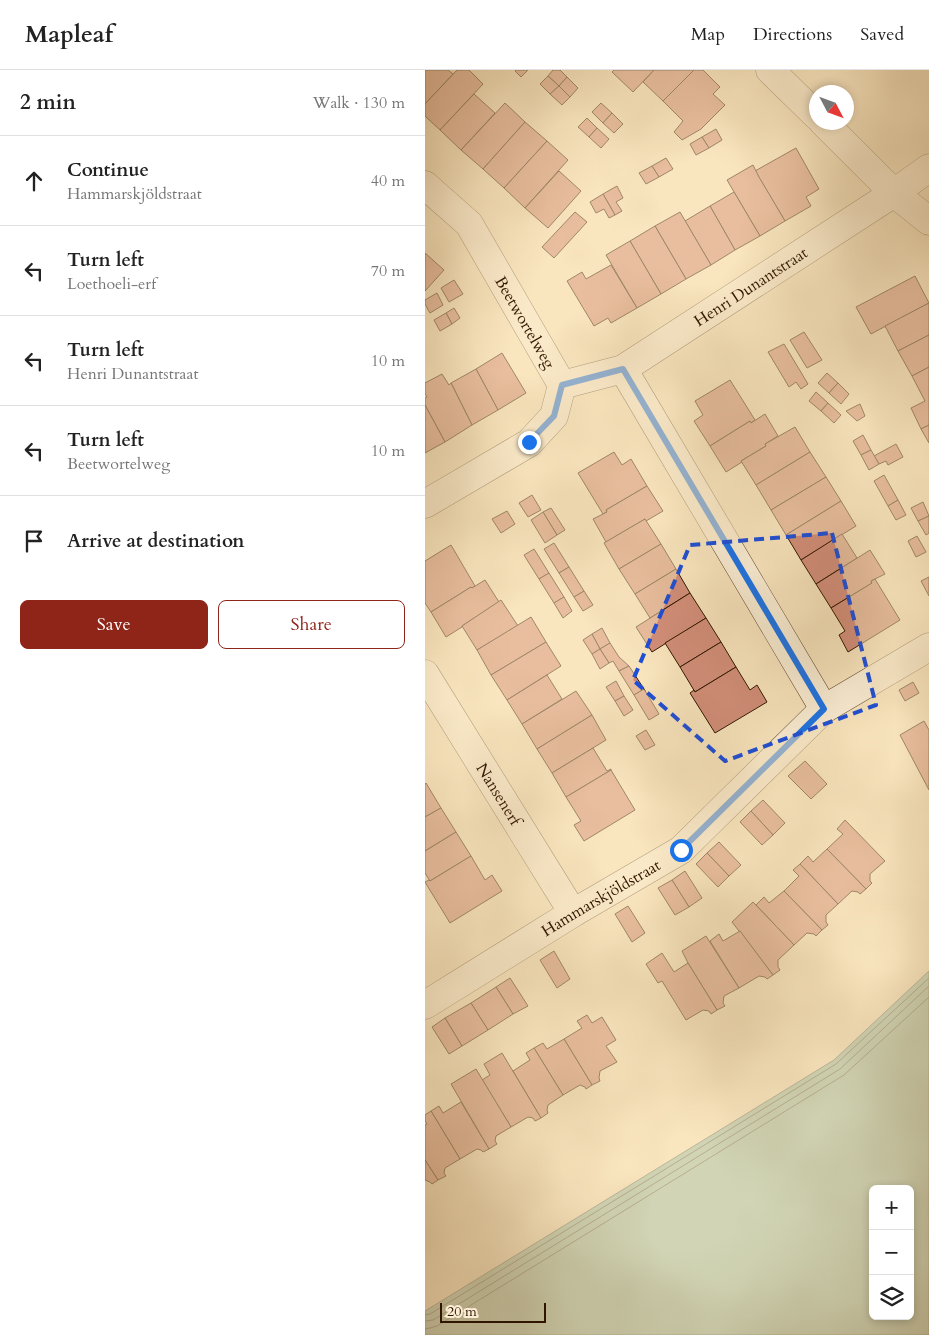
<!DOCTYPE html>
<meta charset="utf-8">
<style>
:root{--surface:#fff;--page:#f2f2f2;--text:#222;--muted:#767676;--line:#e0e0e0;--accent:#8f2418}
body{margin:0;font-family:Cardo,serif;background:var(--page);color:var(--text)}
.controls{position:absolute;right:15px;bottom:15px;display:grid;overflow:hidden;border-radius:8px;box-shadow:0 2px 8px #0003}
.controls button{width:45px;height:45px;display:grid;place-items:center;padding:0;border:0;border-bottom:1px solid var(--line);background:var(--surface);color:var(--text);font:25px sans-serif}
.compass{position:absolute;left:384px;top:15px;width:45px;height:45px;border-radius:50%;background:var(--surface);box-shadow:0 2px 8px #0003;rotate:131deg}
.scale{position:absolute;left:15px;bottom:12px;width:106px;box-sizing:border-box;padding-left:5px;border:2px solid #301600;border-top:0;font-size:14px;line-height:18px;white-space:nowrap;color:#301600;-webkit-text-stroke:4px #fbeed5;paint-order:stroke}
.stop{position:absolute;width:15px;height:15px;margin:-11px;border:4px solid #1a73e8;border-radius:50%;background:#fff}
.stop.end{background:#1a73e8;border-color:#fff;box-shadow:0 1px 5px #0008}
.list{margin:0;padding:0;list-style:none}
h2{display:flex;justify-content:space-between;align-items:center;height:65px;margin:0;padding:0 20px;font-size:21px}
h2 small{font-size:16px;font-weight:400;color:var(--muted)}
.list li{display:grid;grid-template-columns:32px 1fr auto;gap:15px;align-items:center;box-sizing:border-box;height:90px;padding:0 20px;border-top:1px solid var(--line)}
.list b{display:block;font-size:19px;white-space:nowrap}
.list p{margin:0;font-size:16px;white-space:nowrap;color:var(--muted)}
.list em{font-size:16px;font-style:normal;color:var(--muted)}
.actions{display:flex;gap:10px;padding:15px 20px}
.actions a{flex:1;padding:11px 0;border:1px solid var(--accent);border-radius:8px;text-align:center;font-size:18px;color:var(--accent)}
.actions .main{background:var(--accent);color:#fff}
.icon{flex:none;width:28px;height:28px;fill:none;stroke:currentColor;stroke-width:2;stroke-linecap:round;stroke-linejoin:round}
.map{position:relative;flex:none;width:504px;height:1265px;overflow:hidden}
header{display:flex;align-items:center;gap:30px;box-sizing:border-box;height:70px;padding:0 25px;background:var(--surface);border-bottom:1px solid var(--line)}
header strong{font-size:24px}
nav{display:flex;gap:28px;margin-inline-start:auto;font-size:18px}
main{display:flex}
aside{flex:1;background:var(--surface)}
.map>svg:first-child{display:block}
.water{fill:#a0c0ab;stroke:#737c67;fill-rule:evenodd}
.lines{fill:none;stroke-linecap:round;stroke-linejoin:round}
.shore{stroke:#686b56;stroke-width:1}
.building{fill:#d28e79;stroke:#301600}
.minor-casing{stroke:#624a30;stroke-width:29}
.minor{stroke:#fbeed5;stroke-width:28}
.route{stroke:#1a73e8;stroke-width:6}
.marked{fill:none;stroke:#1d4ed8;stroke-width:4;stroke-dasharray:10 6;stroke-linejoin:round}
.labels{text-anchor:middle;stroke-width:4.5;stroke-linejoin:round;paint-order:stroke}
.street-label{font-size:16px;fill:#301600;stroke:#fbeed5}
</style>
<header>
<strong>Mapleaf</strong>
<nav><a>Map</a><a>Directions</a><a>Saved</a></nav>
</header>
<main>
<aside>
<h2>2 min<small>Walk · 130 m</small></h2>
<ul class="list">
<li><svg class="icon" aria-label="ahead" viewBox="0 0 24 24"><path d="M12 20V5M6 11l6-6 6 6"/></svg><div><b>Continue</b><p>Hammarskjöldstraat</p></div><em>40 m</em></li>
<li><svg class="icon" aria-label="left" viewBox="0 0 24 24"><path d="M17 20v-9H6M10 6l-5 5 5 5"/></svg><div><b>Turn left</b><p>Loethoeli-erf</p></div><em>70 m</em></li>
<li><svg class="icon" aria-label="left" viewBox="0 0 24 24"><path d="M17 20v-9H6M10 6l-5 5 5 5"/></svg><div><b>Turn left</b><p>Henri Dunantstraat</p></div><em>10 m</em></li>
<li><svg class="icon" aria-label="left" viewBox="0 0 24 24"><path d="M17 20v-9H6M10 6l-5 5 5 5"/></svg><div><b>Turn left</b><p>Beetwortelweg</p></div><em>10 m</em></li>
<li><svg class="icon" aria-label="arrive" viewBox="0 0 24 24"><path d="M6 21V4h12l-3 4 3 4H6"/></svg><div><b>Arrive at destination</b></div></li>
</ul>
<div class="actions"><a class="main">Save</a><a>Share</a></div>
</aside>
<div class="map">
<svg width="504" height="1265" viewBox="0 0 504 1265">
<rect width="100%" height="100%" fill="#f9e5be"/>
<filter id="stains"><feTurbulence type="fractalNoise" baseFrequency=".004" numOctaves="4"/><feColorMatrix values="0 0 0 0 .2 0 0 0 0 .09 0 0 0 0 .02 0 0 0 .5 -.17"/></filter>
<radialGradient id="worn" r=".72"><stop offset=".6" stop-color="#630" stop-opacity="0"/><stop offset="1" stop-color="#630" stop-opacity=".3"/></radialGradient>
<path class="water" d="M 504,901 L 504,1265 L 0,1265 L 0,1241 L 409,990 ZM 448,1119 L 485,1119 L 485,1246 L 448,1246 Z"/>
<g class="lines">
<g class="shore">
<polyline points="0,1245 5,1244 411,994 504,908"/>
<polyline points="0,1251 8,1250 415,999 504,916"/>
<polyline points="0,1259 5,1258 12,1256 419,1005 504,927"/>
</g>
</g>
<g class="building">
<polygon points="0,0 23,0 28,4 0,34"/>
<polygon points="32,0 44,0 58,14 15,60 0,46 0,34"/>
<polygon points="91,0 103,0 96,7 90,1"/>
<polygon points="128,0 135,0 142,7 134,16 123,6"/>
<polygon points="189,0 229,0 208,22 187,2"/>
<polygon points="229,0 269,0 238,31 218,12"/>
<polygon points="269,0 278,0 295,17 288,24 300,35 276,59 257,70 249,62 258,51 238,31"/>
<polygon points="123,6 134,16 125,24 115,14"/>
<polygon points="142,7 153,18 145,27 134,16"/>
<polygon points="134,16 145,27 137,35 125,24"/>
<polygon points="49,24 70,43 36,80 15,60"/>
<polygon points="80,33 100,52 58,99 36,80"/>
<polygon points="176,33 187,43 178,53 167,42"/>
<polygon points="187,43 198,54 189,63 178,53"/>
<polygon points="162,48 172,58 164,67 153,57"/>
<polygon points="100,52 122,71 79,118 58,99"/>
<polygon points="172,58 184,69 176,78 164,67"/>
<polygon points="291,59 297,70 284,78 277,67"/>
<polygon points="277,67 284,78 271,85 265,74"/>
<polygon points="122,71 143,90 100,138 79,118"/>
<polygon points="371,78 394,119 381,127 386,136 360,151 330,101"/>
<polygon points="241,88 248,99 234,107 227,96"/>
<polygon points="328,95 334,107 360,151 335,166 302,110"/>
<polygon points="227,96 234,107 221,114 214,103"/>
<polygon points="134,101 156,121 123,158 100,138"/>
<polygon points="192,116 198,128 191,132 197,141 190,145 178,124"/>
<polygon points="309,122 335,166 310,180 285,136"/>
<polygon points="178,124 190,145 184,148 179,139 171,143 165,132"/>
<polygon points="285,136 310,180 286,195 260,151"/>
<polygon points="150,142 162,152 129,188 117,177"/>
<polygon points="255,142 286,195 261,209 230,156"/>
<polygon points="230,156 261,209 236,224 205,171"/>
<polygon points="205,171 236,224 212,238 181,185"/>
<polygon points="0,183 19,200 0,221"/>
<polygon points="186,195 212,238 186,253 183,248 169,256 142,211 157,202 161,209"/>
<polygon points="490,206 504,233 446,264 431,237"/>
<polygon points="29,210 38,224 24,232 16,218"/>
<polygon points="12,223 18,235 5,243 0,234 0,230"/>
<polygon points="504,233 504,265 473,281 460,256"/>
<polygon points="29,238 35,248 27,254 21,243"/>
<polygon points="21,243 27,254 15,261 9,250"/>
<polygon points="379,262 397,290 382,298 365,270"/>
<polygon points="504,265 504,297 487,306 473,281"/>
<polygon points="359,274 383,314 376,319 371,312 364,317 343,282"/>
<polygon points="77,283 101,323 73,340 51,299"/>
<polygon points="504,297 504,355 496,359 486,338 500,331 487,306"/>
<polygon points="51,299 73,340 47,355 26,313"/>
<polygon points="402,303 413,313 404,323 393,313"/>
<polygon points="17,304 24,315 26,313 47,355 20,372 0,335 0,328 2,327 0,324 0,313"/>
<polygon points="305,310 330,350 326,353 325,351 285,376 269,351 278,345 270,331"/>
<polygon points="413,313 424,324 416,334 404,323"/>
<polygon points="391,322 403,333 396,341 384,331"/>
<polygon points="403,333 416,345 409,353 396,341"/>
<polygon points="435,334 440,346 432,351 421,341"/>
<polygon points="0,335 20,372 0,383"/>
<polygon points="340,344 353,366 340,374 341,376 316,391 317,392 301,402 285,376 325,351 326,353"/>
<polygon points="504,355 504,373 496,359"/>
<polygon points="370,357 385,382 331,415 316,391 341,376 340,374"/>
<polygon points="438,365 446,380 436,385 428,371"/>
<polygon points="471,374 478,387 463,395 461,391 454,394 449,386"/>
<polygon points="446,380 454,394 444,400 436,385"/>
<polygon points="189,382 197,395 206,389 222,416 181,440 182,442 178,444 153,403"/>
<polygon points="385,382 401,407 346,440 331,415"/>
<polygon points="459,405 473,430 463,436 449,411"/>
<polygon points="401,407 416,431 361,465 346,440"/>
<polygon points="222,416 238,441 221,451 220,449 181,472 168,449 182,442 181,440"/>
<polygon points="107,425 116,440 103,447 94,433"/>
<polygon points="473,430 481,445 471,450 463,436"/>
<polygon points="416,431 431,456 376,490 361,465"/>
<polygon points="498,432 504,446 493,451 486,438"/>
<polygon points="126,438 140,460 132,465 118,442"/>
<polygon points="82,441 90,454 76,463 67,449"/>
<polygon points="118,442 132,465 120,473 106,450"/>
<polygon points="504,446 504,463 501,465 493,451"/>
<polygon points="220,449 236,474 194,499 179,473"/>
<polygon points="417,464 432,488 391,514 376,490"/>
<polygon points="492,466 501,482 491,487 483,471"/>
<polygon points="129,473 144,497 134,503 119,479"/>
<polygon points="236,474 251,499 210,524 194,499"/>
<polygon points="26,475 50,516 47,518 46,517 6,542 0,533 0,491"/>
<polygon points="109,479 124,503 114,509 99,485"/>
<polygon points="445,480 460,504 446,511 447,513 406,538 391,514"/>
<polygon points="144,497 159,521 149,527 134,503"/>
<polygon points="251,499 265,523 225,548 210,524"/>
<polygon points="124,503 139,527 129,533 114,509"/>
<polygon points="504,507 504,526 496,511"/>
<polygon points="450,509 475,550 423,582 414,565 420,561 406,538 447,513 446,511"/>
<polygon points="60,510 74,532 37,556 37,557 21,567 6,542 46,517 47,518"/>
<polygon points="159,521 168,535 158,541 149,527"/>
<polygon points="265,523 281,548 227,582 211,557"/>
<polygon points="139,527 147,541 138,548 129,533"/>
<polygon points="76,530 93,556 52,580 37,556"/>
<polygon points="106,547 121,572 66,605 52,580"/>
<polygon points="281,548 296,572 255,597 240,573"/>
<polygon points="177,558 185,573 175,579 167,564"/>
<polygon points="167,564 175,579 167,584 158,570"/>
<polygon points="121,572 136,596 82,630 66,605"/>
<polygon points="296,572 311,597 270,622 255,597"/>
<polygon points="185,573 194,587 204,596 194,601 188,591 184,593 175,579"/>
<polygon points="175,579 184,593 175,599 167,584"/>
<polygon points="204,596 219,619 209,625 194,601"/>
<polygon points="311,597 325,620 332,615 342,632 290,663 265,623 269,620 270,622"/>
<polygon points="122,605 137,629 97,654 82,630"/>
<polygon points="191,611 199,626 190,631 181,617"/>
<polygon points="488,612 494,623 480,631 474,620"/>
<polygon points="219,619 234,644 224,650 209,625"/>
<polygon points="151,621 167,645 112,679 97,654"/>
<polygon points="199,626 208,640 199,646 190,631"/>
<polygon points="167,645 181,670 127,703 112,679"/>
<polygon points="499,651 504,660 504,720 475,665"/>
<polygon points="221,660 230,675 220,680 211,666"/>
<polygon points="168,678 182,701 186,699 186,700 141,727 127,703"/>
<polygon points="380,691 402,714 386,729 363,706"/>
<polygon points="186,700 210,740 159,771 149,755 156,751 141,727"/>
<polygon points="1,713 16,738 0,747 0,714"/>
<polygon points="338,730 360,753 348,765 326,741"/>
<polygon points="16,738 31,762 0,781 0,747"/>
<polygon points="326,741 348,765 337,775 315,752"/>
<polygon points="420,750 460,791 445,804 445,811 447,813 441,819 402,779 418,764 412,759"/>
<polygon points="31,762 46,786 5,811 0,803 0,781"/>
<polygon points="294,772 316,795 304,806 282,783"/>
<polygon points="402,779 441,819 435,824 433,822 427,821 413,834 375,794 383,786 388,792"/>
<polygon points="282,783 304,806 293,817 271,794"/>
<polygon points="46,786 60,810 67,805 77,821 25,853 0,812 4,810 5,811"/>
<polygon points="375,794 413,834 401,845 401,852 403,855 397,860 359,821 374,806 368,800"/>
<polygon points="260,801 277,828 264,837 247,810"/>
<polygon points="247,810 264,837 250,845 233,818"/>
<polygon points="359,821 397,860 391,866 389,864 382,863 369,875 331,835 339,827 344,833"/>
<polygon points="328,832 369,875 353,890 353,897 355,900 348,905 307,852"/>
<polygon points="203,836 220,863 207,872 190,844"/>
<polygon points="315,861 348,905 342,909 340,907 334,906 314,918 285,871 294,864 298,871"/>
<polygon points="281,866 314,918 299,926 298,933 300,936 292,940 263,893 257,881"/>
<polygon points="129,881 145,909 132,918 115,890"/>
<polygon points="237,883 249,902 263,893 292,940 286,944 284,941 278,940 261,950 237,911 233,913 221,894"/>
<polygon points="85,908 103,936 88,944 71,917"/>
<polygon points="71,917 88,944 63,960 46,933"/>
<polygon points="46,933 63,960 37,976 20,948"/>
<polygon points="162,945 167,953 177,947 191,970 181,976 192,992 175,1001 174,1008 175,1011 167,1015 139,969 157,958 152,951"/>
<polygon points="20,948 37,976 24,984 7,957"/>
<polygon points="139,969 167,1015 161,1019 160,1017 155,1015 138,1025 109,978 118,973 122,979"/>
<polygon points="109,978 138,1025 123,1035 122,1040 123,1043 116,1048 88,1001 105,990 101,983"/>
<polygon points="77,983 116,1048 110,1051 108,1048 103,1047 86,1057 57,1010 65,1005 59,994"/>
<polygon points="51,999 86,1057 71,1066 70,1071 72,1074 64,1079 26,1014"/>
<polygon points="36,1032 64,1079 58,1082 56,1080 52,1079 35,1089 6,1041 14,1036 18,1043"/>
<polygon points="6,1041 35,1089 20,1098 19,1103 21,1106 13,1110 0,1090 0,1055 2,1054 0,1051 0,1045"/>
<polygon points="0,1090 13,1110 7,1114 5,1112 0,1110"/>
</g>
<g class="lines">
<defs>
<g id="minor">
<polyline points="345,0 392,46"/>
<polyline points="398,52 469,123 504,151"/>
<path id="s1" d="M 0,115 L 44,154 L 137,315 L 129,346 L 104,373 L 0,434"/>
<polyline points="198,299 399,639"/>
<path id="s2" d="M 137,315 L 198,299 L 469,123 L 504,98"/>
<path id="s3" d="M 0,604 L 148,843"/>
<path id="s4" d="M 0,935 L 148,843 L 256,780 L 399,639 L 504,577"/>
</g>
</defs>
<use href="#minor" class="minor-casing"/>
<use href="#minor" class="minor"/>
</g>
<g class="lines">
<polyline class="route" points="104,372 129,346 137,315 198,299 399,639 256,780"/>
</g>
<path d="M0 0H504V1265H0ZM 407,463 L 451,635 L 300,691 L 208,610 L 265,475 Z" fill="#f9e5be" fill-opacity=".55" fill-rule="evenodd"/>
<path class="marked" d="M 407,463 L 451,635 L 300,691 L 208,610 L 265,475 Z"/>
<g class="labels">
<g class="street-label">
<text dy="6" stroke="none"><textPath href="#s2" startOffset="215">Henri Dunantstraat</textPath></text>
<text dy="6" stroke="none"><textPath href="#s1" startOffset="172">Beetwortelweg</textPath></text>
<text dy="6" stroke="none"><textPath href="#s3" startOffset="141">Nansenerf</textPath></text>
<text dy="6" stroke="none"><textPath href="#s4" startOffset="206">Hammarskjöldstraat</textPath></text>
</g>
</g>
<rect width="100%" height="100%" filter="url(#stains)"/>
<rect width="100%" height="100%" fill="url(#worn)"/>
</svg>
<div class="controls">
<button>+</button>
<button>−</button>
<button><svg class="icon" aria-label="layers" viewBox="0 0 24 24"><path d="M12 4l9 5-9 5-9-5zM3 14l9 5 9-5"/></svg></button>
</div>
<svg class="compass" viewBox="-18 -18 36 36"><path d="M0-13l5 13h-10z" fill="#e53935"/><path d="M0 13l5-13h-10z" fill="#767676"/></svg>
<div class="scale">20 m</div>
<div class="stop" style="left:256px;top:780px"></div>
<div class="stop end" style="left:104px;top:372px"></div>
</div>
</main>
